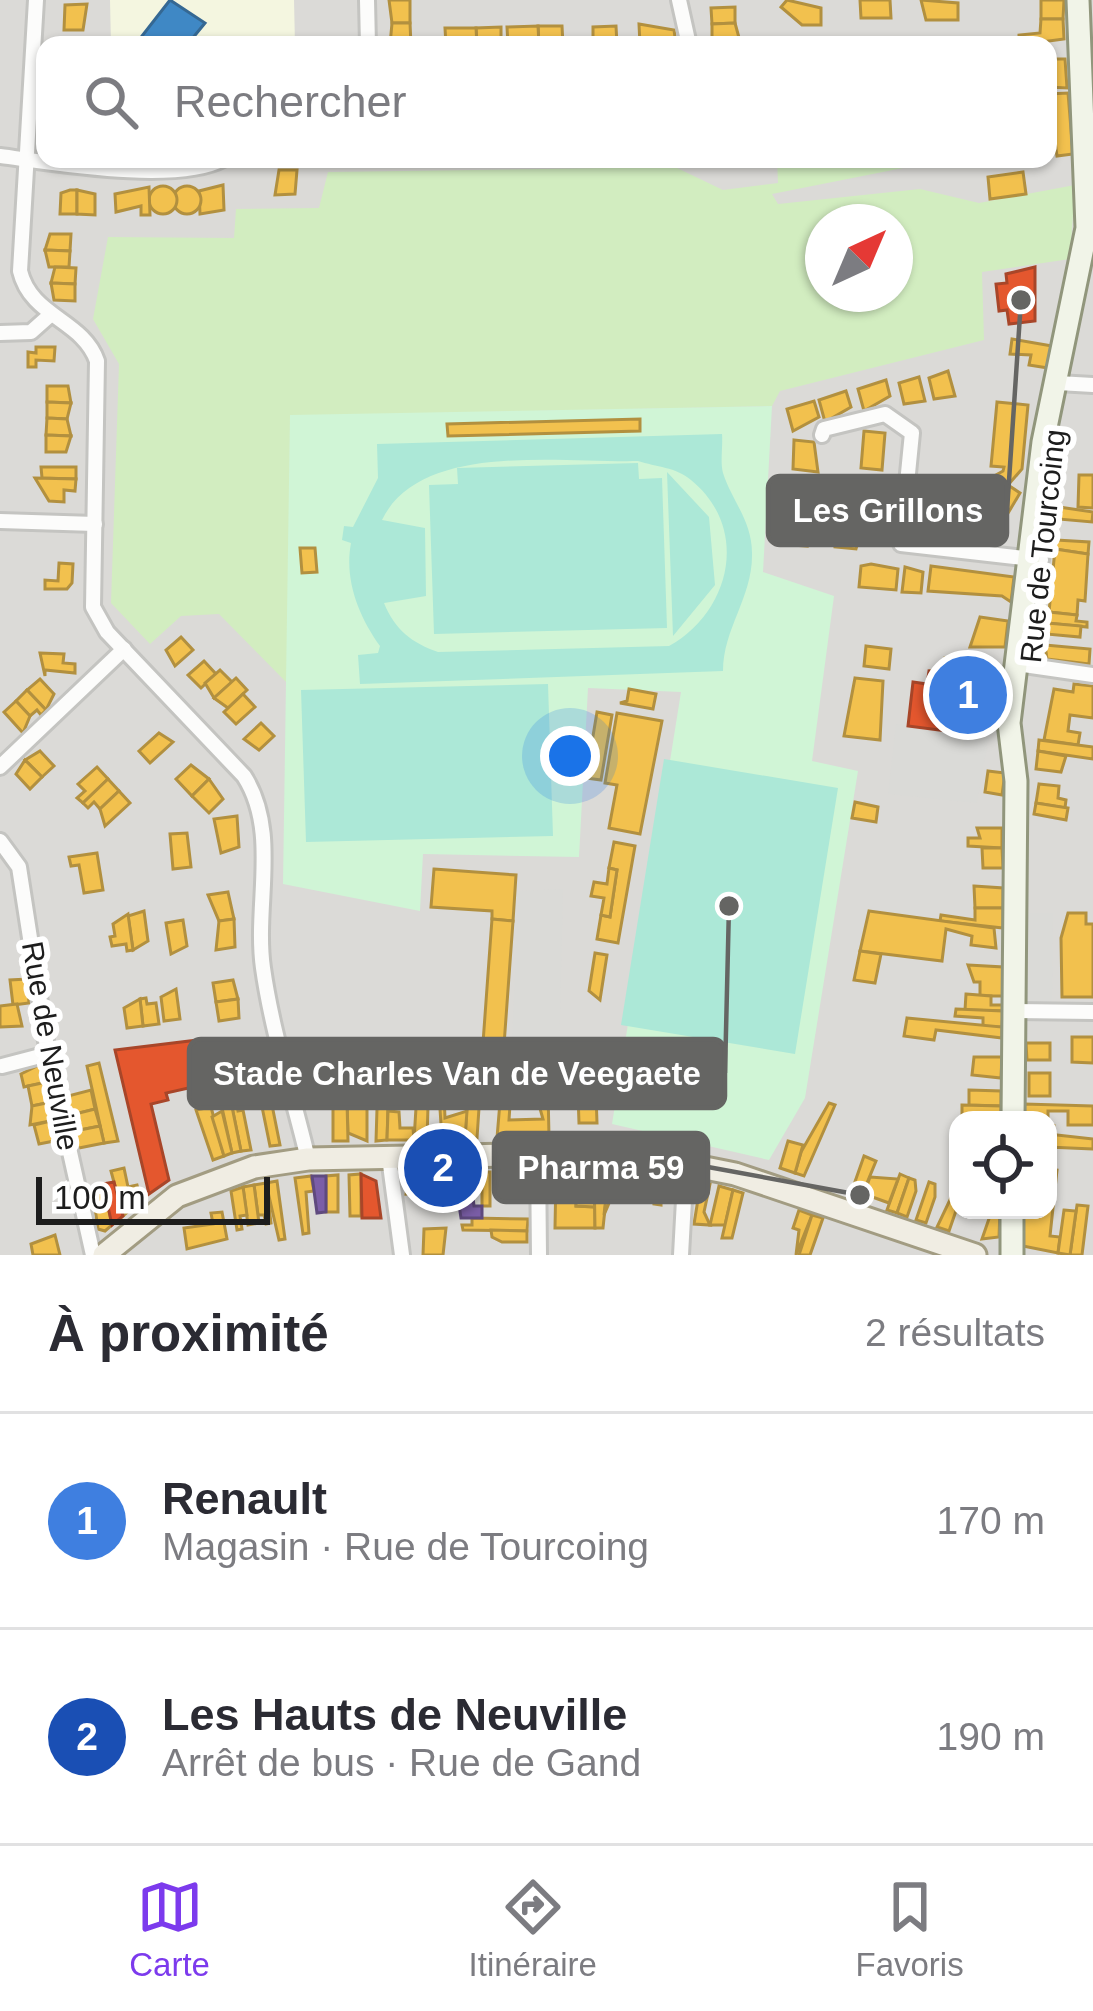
<!DOCTYPE html>
<html lang="fr">
<meta charset="utf-8">
<style>
:root{--surface:#fff;--page:#f7f7f7;--text:#2b2b33;--muted:#7c7c81;--line:#e1e1e2;--accent:#7c3aed}
body{margin:0;font-family:Arial,sans-serif;background:var(--page);color:var(--text)}
.controls{position:absolute;right:36px;bottom:36px;display:grid;overflow:hidden;border-radius:24px;box-shadow:0 3px 9px #0004}
.controls button{width:108px;height:108px;display:grid;place-items:center;padding:0;border:0;border-bottom:3px solid var(--line);background:var(--surface);color:var(--text);font:60px sans-serif}
.compass{position:absolute;left:805px;top:204px;width:108px;height:108px;border-radius:50%;background:var(--surface);box-shadow:0 3px 9px #0004;rotate:44deg}
.scale{position:absolute;left:36px;bottom:30px;width:234px;box-sizing:border-box;padding-left:12px;border:6px solid #1d1d1d;border-top:0;font-size:33px;line-height:42px;white-space:nowrap;color:#1d1d1d;-webkit-text-stroke:9px #fff;paint-order:stroke}
.you{position:absolute;left:570px;top:756px;width:42px;height:42px;margin:-30px;border:9px solid #fff;border-radius:50%;background:#1a73e8;box-shadow:0 0 0 18px #1a73e833}
.badge{display:grid;place-items:center;width:78px;height:78px;border-radius:50%;background:var(--accent);color:#fff;font-size:39px;font-weight:700}
.pin{position:absolute;translate:-50% -50%;border:6px solid #fff;box-shadow:0 3px 12px #0006}
.list{margin:0;padding:0;list-style:none}
h2{display:flex;justify-content:space-between;align-items:center;height:156px;margin:0;padding:0 48px;font-size:51px}
h2 small{font-size:39px;font-weight:400;color:var(--muted)}
.list li{display:grid;grid-template-columns:78px 1fr auto;gap:36px;align-items:center;box-sizing:border-box;height:216px;padding:0 48px;border-top:3px solid var(--line)}
.list b{display:block;font-size:45px;white-space:nowrap}
.list p{margin:0;font-size:39px;white-space:nowrap;color:var(--muted)}
.list em{font-size:39px;font-style:normal;color:var(--muted)}
.icon{flex:none;width:66px;height:66px;fill:none;stroke:currentColor;stroke-width:2;stroke-linecap:round;stroke-linejoin:round}
.map{position:relative;flex:none;width:1093px;height:1255px;overflow:hidden}
.search{position:absolute;background:var(--surface);box-shadow:0 3px 9px #0004;left:36px;right:36px;top:36px;height:132px;display:flex;align-items:center;gap:30px;box-sizing:border-box;padding:0 42px;border-radius:24px;color:var(--muted);font-size:45px}
.sheet{height:588px;background:var(--surface)}
nav{display:flex;justify-content:space-around;align-items:center;box-sizing:border-box;height:168px;border-top:3px solid var(--line);background:var(--surface);font-size:33px;color:var(--muted)}
nav a{display:grid;justify-items:center;gap:6px}
nav .on{color:var(--accent)}
.map>svg:first-child{display:block}
.residential{fill:#dbdad7;fill-rule:evenodd}
.education{fill:#f4f6e0}
.grass{fill:#d2edc0;fill-rule:evenodd}
.park{fill:#d0f5d6}
.pitch{fill:#ace8d7;fill-rule:evenodd}
.parking{fill:#dadad7}
.homes{fill:#f2c14e;stroke:#b2903f;stroke-width:3}
.shops{fill:#e4572e;stroke:#a84629;stroke-width:3}
.offices{fill:#7b5ea7;stroke:#5f4a7e;stroke-width:3}
.schools{fill:#3f88c5;stroke:#356893;stroke-width:3}
.lines{fill:none;stroke-linecap:round;stroke-linejoin:round}
.street-casing{stroke:#c4c4c1;stroke-width:20}
.secondary-casing{stroke:#91967c;stroke-width:27}
.primary-casing{stroke:#a29c82;stroke-width:27}
.street{stroke:#fcfcfb;stroke-width:14}
.secondary{stroke:#f1f4e8;stroke-width:21}
.primary{stroke:#f0ede3;stroke-width:21}
.labels{text-anchor:middle;stroke-width:12;stroke-linejoin:round;paint-order:stroke}
.street-label{font-size:30px;fill:#1d1d1d;stroke:#fff}
.leader{fill:none;stroke:#656563;stroke-width:4.5}
.callout-dot{fill:#656563;stroke:#fff;stroke-width:4.5}
.callout{fill:#656563;stroke:#656563;stroke-width:4.5}
.callout-label{font-size:33px;text-anchor:middle;font-weight:bold;fill:#fff}
</style>
<div class="map">
<svg width="1093" height="1255" viewBox="0 0 1093 1255">
<rect width="100%" height="100%" fill="#ecebe5"/>
<path class="residential" d="M 0,0 L 1093,0 L 1093,1255 L 0,1255 ZM 45,45 L 1048,45 L 1048,159 L 45,159 ZM 823,222 L 895,222 L 895,294 L 823,294 ZM 958,1120 L 1048,1120 L 1048,1210 L 958,1210 Z"/>
<polygon class="education" points="110,0 294,0 295,45 111,45"/>
<path class="grass" d="M 777,159 L 933,162 L 772,194 L 778,204 L 920,189 L 979,203 L 1075,185 L 1070,259 L 982,272 L 984,340 L 780,391 L 772,406 L 290,416 L 289,685 L 219,614 L 181,616 L 150,644 L 111,603 L 119,364 L 93,319 L 108,237 L 234,238 L 236,209 L 319,208 L 328,172 L 675,167 L 723,190 L 778,183 ZM 823,222 L 895,222 L 895,294 L 823,294 Z"/>
<polygon class="park" points="772,406 763,572 834,596 812,761 858,771 805,1098 769,1160 612,1124 681,692 588,688 579,857 423,854 420,911 283,884 290,415"/>
<g class="pitch">
<path d="M 722,434 C 723,446 720,462 723,473 C 732,501 752,521 752,553 C 753,597 723,628 723,671 L 360,684 L 358,655 L 378,653 L 380,646 C 359,617 344,580 351,543 L 342,540 L 344,526 L 353,527 L 378,478 L 377,444 ZM 638,461 C 656,467 676,467 691,480 C 751,529 730,612 669,646 L 438,652 C 412,643 395,630 384,603 L 426,596 L 425,528 L 382,520 C 420,441 561,463 638,461 Z"/>
<polygon points="638,463 639,479 662,478 667,628 434,634 429,485 458,484 457,468"/>
<polygon points="667,472 709,517 715,585 673,636"/>
<polygon points="548,684 553,836 306,842 301,690"/>
<polygon points="664,759 838,788 795,1054 621,1025"/>
</g>
<g class="parking">
<polygon points="896,724 988,739 977,803 888,794"/>
<polygon points="563,889 559,1058 511,1062 519,891"/>
<polygon points="1027,913 1053,913 1052,1003 1026,1002"/>
</g>
<g class="homes">
<polygon points="389,0 410,0 410,23 392,23"/>
<polygon points="787,0 821,8 821,25 802,25 781,7"/>
<polygon points="860,0 890,0 891,18 861,18"/>
<polygon points="921,0 958,3 958,20 926,20"/>
<polygon points="1041,0 1064,0 1063,19 1041,19"/>
<polygon points="87,4 83,30 64,30 65,5"/>
<polygon points="735,7 735,23 712,24 711,8"/>
<polygon points="1041,19 1063,19 1064,39 1019,45 1019,35 1040,33"/>
<polygon points="392,23 410,23 411,45 390,45"/>
<polygon points="735,23 741,45 712,41 712,24"/>
<polygon points="639,24 674,30 676,44 640,45"/>
<polygon points="538,26 562,26 563,45 539,45"/>
<polygon points="538,26 539,45 508,45 507,27"/>
<polygon points="616,26 617,45 593,45 593,27"/>
<polygon points="501,27 501,45 477,45 476,28"/>
<polygon points="445,28 476,28 477,45 446,45"/>
<polygon points="1048,59 1065,59 1067,88 1048,87"/>
<polygon points="1068,93 1073,154 1057,156 1048,94"/>
<polygon points="279,170 297,170 295,194 275,195"/>
<polygon points="1023,172 1026,194 990,199 988,177"/>
<polygon points="223,185 224,210 200,214 199,191"/>
<circle cx="187" cy="200" r="14"/>
<circle cx="163" cy="200" r="14"/>
<polygon points="149,187 150,215 141,215 141,206 116,212 115,194"/>
<polygon points="70,190 77,190 77,214 60,214 61,193"/>
<polygon points="77,190 95,194 95,215 77,214"/>
<polygon points="50,234 71,234 70,251 45,250"/>
<polygon points="45,250 70,251 69,267 49,267"/>
<polygon points="55,267 76,268 75,284 51,283"/>
<polygon points="51,283 75,284 75,301 54,300"/>
<polygon points="1012,339 1052,346 1048,368 1029,365 1031,355 1010,354"/>
<polygon points="36,347 55,347 54,361 36,360 36,367 28,367 28,352 36,353"/>
<polygon points="948,371 955,396 934,399 929,378"/>
<polygon points="919,377 925,401 904,404 899,383"/>
<polygon points="886,380 890,396 864,411 858,389"/>
<polygon points="47,386 68,386 71,403 47,402"/>
<polygon points="846,391 851,407 825,422 819,400"/>
<polygon points="814,401 819,417 793,431 787,409"/>
<polygon points="47,402 71,403 67,419 47,418"/>
<polygon points="997,402 1028,405 1022,469 1008,485 1020,493 998,530 972,514 994,476 1003,471 1004,467 991,466"/>
<polygon points="47,418 67,419 71,436 46,435"/>
<polygon points="640,419 640,431 448,436 447,424"/>
<polygon points="864,431 885,433 882,470 861,468"/>
<polygon points="46,435 71,436 66,452 46,452"/>
<polygon points="794,440 814,442 818,472 793,469"/>
<polygon points="41,467 76,467 76,479 42,478"/>
<polygon points="1079,475 1093,475 1093,508 1078,507"/>
<polygon points="35,478 76,479 75,491 64,490 64,502 49,501"/>
<polygon points="1059,507 1093,512 1092,522 1058,519"/>
<polygon points="783,515 803,517 807,546 781,544"/>
<polygon points="836,529 861,531 856,549 835,547"/>
<polygon points="1056,540 1089,542 1088,554 1055,549"/>
<polygon points="300,548 315,548 317,572 302,573"/>
<polygon points="1055,549 1088,554 1085,601 1078,600 1077,615 1049,612"/>
<polygon points="59,563 73,564 72,583 67,589 45,589 45,580 58,581"/>
<polygon points="871,564 898,569 896,590 859,587 861,566"/>
<polygon points="931,566 1014,577 1011,602 1002,596 928,591"/>
<polygon points="905,567 923,572 921,593 902,592"/>
<polygon points="1049,612 1077,615 1076,621 1087,622 1087,627 1047,623"/>
<polygon points="980,617 1008,621 1005,647 970,647"/>
<polygon points="1047,623 1081,626 1080,637 1046,634"/>
<polygon points="181,637 193,650 175,666 166,650"/>
<polygon points="1045,645 1090,649 1089,664 1047,659"/>
<polygon points="866,646 891,649 889,669 864,666"/>
<polygon points="40,653 64,654 63,663 75,664 75,673 45,670 45,676"/>
<polygon points="945,658 987,663 985,679 929,671 943,672"/>
<polygon points="204,661 216,674 201,688 188,675"/>
<polygon points="220,670 232,682 214,698 205,683"/>
<polygon points="236,678 247,690 228,708 214,698"/>
<polygon points="855,678 883,681 880,740 844,736"/>
<polygon points="40,679 54,694 46,710 27,690"/>
<polygon points="1074,684 1093,686 1093,718 1070,715 1068,731 1080,733 1078,745 1044,740 1054,689 1073,692"/>
<polygon points="629,689 656,694 653,709 620,703 627,701"/>
<polygon points="27,690 46,710 41,715 37,710 30,716 16,701"/>
<polygon points="243,694 255,707 236,724 224,712"/>
<polygon points="16,701 30,716 23,733 4,712"/>
<polygon points="597,712 612,715 601,780 586,778"/>
<polygon points="617,713 662,721 640,834 609,828 617,785 605,783"/>
<polygon points="261,723 274,736 259,750 244,739"/>
<polygon points="159,733 173,742 150,763 139,751"/>
<polygon points="1039,740 1093,747 1093,759 1038,751"/>
<polygon points="40,751 54,766 42,777 25,760"/>
<polygon points="1038,751 1066,756 1061,772 1036,769"/>
<polygon points="25,760 42,777 30,789 16,774"/>
<polygon points="191,765 209,779 192,796 176,779"/>
<polygon points="97,767 108,779 83,803 77,798 85,791 78,784"/>
<polygon points="988,771 1005,773 1002,795 985,792"/>
<polygon points="108,779 119,791 100,809 94,802 88,808 83,803"/>
<polygon points="209,779 223,799 209,813 192,796"/>
<polygon points="1039,784 1059,786 1058,798 1066,800 1065,808 1036,803"/>
<polygon points="119,791 130,803 105,826 100,809"/>
<polygon points="855,802 878,807 876,822 852,818"/>
<polygon points="1036,803 1068,808 1066,820 1034,814"/>
<polygon points="237,816 239,847 221,853 214,819"/>
<polygon points="977,828 1002,828 1002,848 968,846 968,838 980,838"/>
<polygon points="187,833 191,867 173,869 170,834"/>
<polygon points="614,842 635,846 618,943 597,939 601,915 610,917 617,870 609,868"/>
<polygon points="982,848 1002,848 1003,868 983,868"/>
<polygon points="97,853 103,890 84,893 79,865 71,866 69,857"/>
<polygon points="609,868 617,870 610,917 601,915 604,898 591,896 594,882 607,884"/>
<polygon points="434,869 516,875 513,921 492,919 492,911 431,907"/>
<polygon points="974,886 1003,888 1003,908 975,908"/>
<polygon points="228,892 234,919 219,921 208,895"/>
<polygon points="975,908 1003,908 1003,928 940,921 941,915 975,920"/>
<polygon points="144,911 148,941 133,950 128,916"/>
<polygon points="869,911 994,928 996,948 971,945 972,936 946,929 942,961 860,951"/>
<polygon points="1068,913 1086,913 1086,924 1093,924 1093,997 1062,997 1061,938"/>
<polygon points="128,914 133,950 127,951 126,944 112,946 110,937 115,936 113,924"/>
<polygon points="234,919 235,947 216,950 219,921"/>
<polygon points="492,919 513,921 504,1045 483,1043"/>
<polygon points="183,920 187,946 171,954 166,923"/>
<polygon points="860,951 881,954 875,983 854,980"/>
<polygon points="595,953 607,955 600,1000 589,991"/>
<polygon points="968,965 1003,967 1003,996 980,996 980,982 974,982"/>
<polygon points="27,979 29,1003 13,1005 10,980"/>
<polygon points="233,980 238,999 216,1002 213,983"/>
<polygon points="176,989 180,1019 164,1021 161,997"/>
<polygon points="966,994 991,996 991,1005 1003,1005 1003,1011 965,1010"/>
<polygon points="146,998 147,1004 156,1003 159,1024 143,1026 140,999"/>
<polygon points="140,999 143,1026 127,1028 124,1008"/>
<polygon points="238,999 239,1018 219,1021 216,1002"/>
<polygon points="17,1004 22,1026 0,1027 0,1006"/>
<polygon points="956,1009 1003,1011 1002,1027 983,1027 983,1018 955,1016"/>
<polygon points="907,1018 1002,1027 1002,1038 936,1030 934,1040 904,1036"/>
<polygon points="1072,1037 1093,1037 1093,1063 1072,1062"/>
<polygon points="1026,1043 1050,1043 1050,1060 1027,1060"/>
<polygon points="974,1057 1002,1057 1001,1078 972,1075"/>
<polygon points="99,1063 118,1141 104,1143 87,1066"/>
<polygon points="41,1064 47,1082 24,1087 21,1074"/>
<rect x="1029" y="1073" width="21" height="23"/>
<polygon points="47,1082 51,1102 32,1106 28,1086"/>
<polygon points="468,1089 475,1090 474,1107 479,1108 477,1138 465,1138"/>
<polygon points="91,1090 95,1109 67,1116 64,1097"/>
<polygon points="501,1090 511,1090 509,1120 543,1119 535,1091 548,1091 549,1137 497,1138"/>
<polygon points="969,1090 1001,1091 1001,1106 969,1105"/>
<polygon points="439,1094 444,1094 445,1118 467,1111 465,1138 442,1139"/>
<polygon points="578,1094 596,1094 597,1123 579,1123"/>
<polygon points="270,1095 280,1145 270,1146 260,1097"/>
<polygon points="236,1100 238,1111 243,1110 251,1150 241,1151 231,1102"/>
<polygon points="347,1101 367,1107 367,1141 348,1133"/>
<polygon points="51,1102 55,1120 30,1125 32,1106"/>
<polygon points="231,1102 241,1151 232,1153 221,1103"/>
<polygon points="333,1102 347,1102 348,1141 333,1141"/>
<polygon points="829,1103 835,1105 804,1176 795,1173 801,1152"/>
<polygon points="1024,1104 1093,1106 1093,1125 1068,1125 1068,1111 1048,1111 1048,1123 1055,1126 1048,1126 1048,1120 1024,1120"/>
<polygon points="962,1105 1001,1106 1001,1118 962,1115"/>
<polygon points="428,1106 427,1140 414,1140 416,1108"/>
<polygon points="211,1107 224,1156 213,1160 196,1110"/>
<polygon points="388,1107 387,1140 376,1141 377,1109"/>
<polygon points="95,1109 100,1126 70,1132 67,1116"/>
<polygon points="222,1111 232,1153 224,1156 212,1117"/>
<polygon points="388,1111 399,1112 400,1128 413,1128 414,1140 387,1140"/>
<polygon points="55,1120 59,1140 39,1144 34,1125"/>
<polygon points="100,1126 104,1143 74,1149 70,1132"/>
<polygon points="1048,1134 1093,1139 1093,1149 1048,1147"/>
<polygon points="788,1141 803,1145 795,1173 780,1168"/>
<polygon points="864,1156 876,1161 860,1200 850,1196"/>
<polygon points="124,1168 128,1187 137,1185 141,1200 123,1216 111,1171"/>
<polygon points="1048,1169 1057,1170 1050,1236 1060,1237 1058,1253 1023,1246 1023,1210 1048,1210"/>
<polygon points="562,1171 576,1171 576,1206 595,1207 595,1228 555,1228 556,1175"/>
<polygon points="576,1171 594,1171 595,1207 576,1206"/>
<polygon points="594,1171 609,1171 603,1228 595,1228"/>
<polygon points="609,1171 619,1171 616,1202 610,1201 604,1215"/>
<polygon points="470,1172 490,1172 490,1206 482,1206 482,1189 472,1190"/>
<polygon points="409,1173 431,1173 431,1192 406,1194"/>
<polygon points="443,1173 454,1173 457,1192 440,1192 441,1205 431,1205 431,1177"/>
<polygon points="361,1174 361,1216 350,1216 349,1175"/>
<polygon points="900,1174 909,1178 897,1213 887,1210"/>
<polygon points="338,1175 338,1212 326,1212 326,1176"/>
<polygon points="657,1175 672,1182 671,1198 661,1197 661,1205 654,1204"/>
<polygon points="311,1176 314,1191 306,1192 309,1233 303,1234 295,1178"/>
<polygon points="870,1177 898,1179 889,1203 864,1194"/>
<polygon points="909,1178 915,1180 916,1191 907,1217 897,1213"/>
<polygon points="277,1181 285,1239 279,1240 266,1183"/>
<polygon points="701,1181 710,1184 704,1212 710,1225 694,1224"/>
<polygon points="929,1182 935,1184 935,1197 926,1223 916,1220"/>
<polygon points="266,1183 271,1223 266,1224 264,1215 258,1215 254,1185"/>
<polygon points="958,1183 958,1205 949,1231 937,1227"/>
<polygon points="254,1185 259,1223 248,1225 243,1187"/>
<polygon points="719,1186 733,1190 725,1225 710,1225"/>
<polygon points="243,1187 247,1215 240,1216 242,1229 237,1230 231,1191"/>
<polygon points="733,1190 743,1193 732,1238 722,1238"/>
<polygon points="105,1191 112,1225 105,1231 98,1229 93,1194"/>
<polygon points="1077,1205 1088,1206 1082,1255 1070,1255"/>
<polygon points="799,1210 812,1215 796,1255 799,1230 793,1228"/>
<polygon points="1000,1210 999,1237 982,1239 992,1210"/>
<polygon points="1064,1210 1076,1211 1070,1255 1058,1253"/>
<polygon points="222,1212 227,1239 187,1249 184,1228 213,1224 211,1213"/>
<polygon points="812,1215 823,1218 810,1255 799,1255"/>
<polygon points="472,1218 528,1219 527,1231 463,1230 462,1225 472,1225"/>
<polygon points="446,1228 443,1255 423,1255 424,1229"/>
<polygon points="491,1230 527,1231 527,1242 502,1242 492,1237"/>
<polygon points="55,1235 60,1255 33,1255 31,1244"/>
</g>
<g class="shops">
<polygon points="1035,267 1035,321 1009,324 1007,310 999,311 996,284 1007,283 1006,274"/>
<polygon points="929,671 985,679 978,735 908,726 913,682 927,684"/>
<polygon points="198,1040 206,1084 166,1093 168,1100 151,1104 169,1180 149,1194 115,1050"/>
<polygon points="361,1174 376,1181 381,1218 362,1218"/>
<polygon points="114,1182 123,1216 112,1225 103,1184"/>
</g>
<g class="offices">
<polygon points="470,1172 474,1206 482,1206 482,1218 461,1218 454,1173"/>
<polygon points="312,1176 326,1176 326,1212 317,1213"/>
</g>
<polygon class="schools" points="170,0 205,23 187,45 135,45"/>
<g class="lines">
<defs>
<g id="street">
<path d="M 36,0 L 20,271 C 31,317 83,320 97,361 L 93,607 L 107,632 L 244,776 C 280,832 254,905 263,968 C 272,1032 293,1096 308,1159"/>
<polyline points="367,0 368,45"/>
<polyline points="679,0 689,45"/>
<path d="M 0,156 C 54,163 176,184 223,159"/>
<polyline points="0,333 31,332 49,316"/>
<polyline points="1058,383 1093,385"/>
<polyline points="822,435 824,429 885,414 912,433 901,544 1041,560"/>
<polyline points="0,521 95,524"/>
<polyline points="1016,664 1093,675"/>
<polyline points="0,767 124,649"/>
<polyline points="0,841 19,867 48,1054 93,1255"/>
<polyline points="1014,1011 1093,1012"/>
<polyline points="2,1066 48,1054"/>
<polyline points="538,1155 539,1255"/>
<polyline points="389,1157 402,1255"/>
<polyline points="681,1255 686,1163"/>
</g>
<g id="secondary">
<polyline points="1013,1120 1016,781 1009,723 1043,442 1087,228 1078,0"/>
<polyline points="1012,1210 1012,1255"/>
</g>
<polyline id="primary" points="104,1255 177,1196 254,1167 308,1159 559,1154 660,1159 735,1174 975,1255"/>
</defs>
<use href="#street" class="street-casing"/>
<use href="#secondary" class="secondary-casing"/>
<use href="#primary" class="primary-casing"/>
<use href="#street" class="street"/>
<use href="#secondary" class="secondary"/>
<use href="#primary" class="primary"/>
</g>
<g class="labels">
<g class="street-label">
<text transform="translate(1043 546) rotate(-84)" y="10">Rue de Tourcoing</text>
<text transform="translate(50 1046) rotate(80)" y="10">Rue de Neuville</text>
</g>
</g>
<path class="leader" d="M1021 300L1007 511M729 906L725 1073M860 1195L708 1167"/>
<g class="callout-dot">
<circle cx="1021" cy="300" r="12"/>
<circle cx="729" cy="906" r="12"/>
<circle cx="860" cy="1195" r="12"/>
</g>
<g class="callout">
<rect x="768" y="476" width="239" height="69" rx="12"/>
<rect x="189" y="1039" width="536" height="69" rx="12"/>
<rect x="494" y="1133" width="214" height="69" rx="12"/>
</g>
<g class="callout-label">
<text x="888" y="522">Les Grillons</text>
<text x="457" y="1085">Stade Charles Van de Veegaete</text>
<text x="601" y="1179">Pharma 59</text>
</g>
</svg>
<div class="controls">
<button><svg class="icon" aria-label="locate" viewBox="0 0 24 24"><circle cx="12" cy="12" r="6"/><path d="M12 2v4M12 18v4M2 12h4M18 12h4"/></svg></button>
</div>
<svg class="compass" viewBox="-18 -18 36 36"><path d="M0-13l5 13h-10z" fill="#e53935"/><path d="M0 13l5-13h-10z" fill="#7c7c81"/></svg>
<div class="scale">100 m</div>
<div class="you"></div>
<div class="pin badge" style="left:968px;top:695px;background:#3f7fe0">1</div>
<div class="pin badge" style="left:443px;top:1168px;background:#1a4fb4">2</div>
<div class="search"><svg class="icon" aria-label="search" viewBox="0 0 24 24"><circle cx="10" cy="10" r="6"/><path d="M15 15l6 6"/></svg>Rechercher</div>
</div>
<section class="sheet">
<h2>À proximité<small>2 résultats</small></h2>
<ul class="list">
<li><span class="badge" style="background:#3f7fe0">1</span><div><b>Renault</b><p>Magasin · Rue de Tourcoing</p></div><em>170 m</em></li>
<li><span class="badge" style="background:#1a4fb4">2</span><div><b>Les Hauts de Neuville</b><p>Arrêt de bus · Rue de Gand</p></div><em>190 m</em></li>
</ul>
</section>
<nav>
<a class="on"><svg class="icon" aria-label="map" viewBox="0 0 24 24"><path d="M3 6l6-2 6 2 6-2v14l-6 2-6-2-6 2zM9 4v14M15 6v14"/></svg>Carte</a>
<a><svg class="icon" aria-label="directions" viewBox="0 0 24 24"><path d="M12 3l9 9-9 9-9-9zM9 14v-3h6M13 9l2 2-2 2"/></svg>Itinéraire</a>
<a><svg class="icon" aria-label="saved" viewBox="0 0 24 24"><path d="M7 4h10v16l-5-4-5 4z"/></svg>Favoris</a>
</nav>
